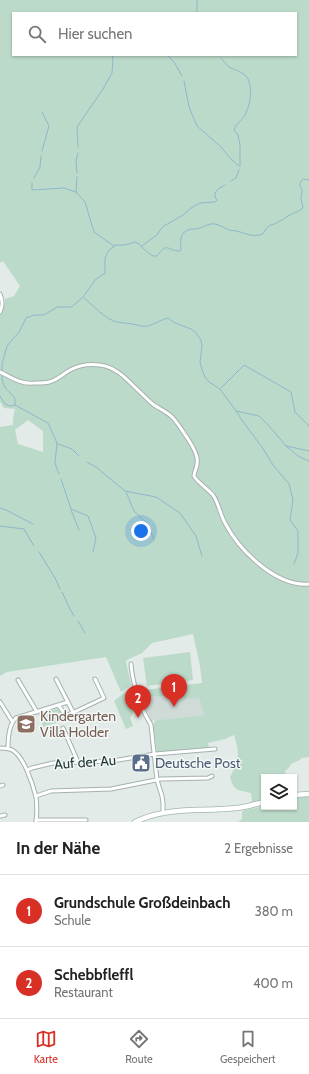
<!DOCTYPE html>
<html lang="de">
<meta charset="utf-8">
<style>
:root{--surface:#fff;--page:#f2f2f2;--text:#222;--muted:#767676;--line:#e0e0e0;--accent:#d93025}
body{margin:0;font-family:Cabin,sans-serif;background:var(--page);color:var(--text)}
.controls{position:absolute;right:12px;bottom:12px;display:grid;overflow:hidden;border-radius:0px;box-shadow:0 1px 3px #0004}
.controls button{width:36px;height:36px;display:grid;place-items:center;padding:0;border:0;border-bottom:1px solid var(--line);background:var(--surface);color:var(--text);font:20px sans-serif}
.you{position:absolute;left:141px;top:531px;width:14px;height:14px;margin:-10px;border:3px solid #fff;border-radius:50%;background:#1a73e8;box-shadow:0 0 0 6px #1a73e833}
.badge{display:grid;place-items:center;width:26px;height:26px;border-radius:50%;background:var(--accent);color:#fff;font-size:13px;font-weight:700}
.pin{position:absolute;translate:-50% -33px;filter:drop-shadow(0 1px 2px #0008)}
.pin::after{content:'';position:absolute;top:21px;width:14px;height:12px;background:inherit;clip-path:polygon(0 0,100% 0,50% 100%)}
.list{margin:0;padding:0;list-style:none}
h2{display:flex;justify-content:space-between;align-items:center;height:52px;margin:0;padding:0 16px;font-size:17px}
h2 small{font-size:13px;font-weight:400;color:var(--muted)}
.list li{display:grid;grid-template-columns:26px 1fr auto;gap:12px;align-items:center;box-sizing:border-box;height:72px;padding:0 16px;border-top:1px solid var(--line)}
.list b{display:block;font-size:15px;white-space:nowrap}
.list p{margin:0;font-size:13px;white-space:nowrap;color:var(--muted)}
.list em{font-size:13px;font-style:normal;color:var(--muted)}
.icon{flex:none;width:22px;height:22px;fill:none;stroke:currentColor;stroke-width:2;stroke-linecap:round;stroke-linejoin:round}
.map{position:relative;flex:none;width:309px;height:822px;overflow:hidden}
.search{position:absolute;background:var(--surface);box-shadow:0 1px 3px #0004;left:12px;right:12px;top:12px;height:44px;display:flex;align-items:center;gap:10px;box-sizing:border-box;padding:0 14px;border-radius:0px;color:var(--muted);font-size:15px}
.sheet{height:196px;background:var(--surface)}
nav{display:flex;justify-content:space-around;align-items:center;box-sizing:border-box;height:56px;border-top:1px solid var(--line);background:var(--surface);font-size:11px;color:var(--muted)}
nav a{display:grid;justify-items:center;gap:2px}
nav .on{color:var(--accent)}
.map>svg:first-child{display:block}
.built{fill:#d0dad7}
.green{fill:#bcdac9;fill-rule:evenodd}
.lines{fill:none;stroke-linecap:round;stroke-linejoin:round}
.stream{stroke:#8eb8cb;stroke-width:1}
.street-casing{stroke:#a5b2b0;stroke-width:5}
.secondary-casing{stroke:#a1b5b1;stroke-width:6}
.street{stroke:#fff;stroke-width:3}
.secondary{stroke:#fff;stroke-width:4.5}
.labels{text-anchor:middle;stroke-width:3;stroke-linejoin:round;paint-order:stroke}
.education-label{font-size:14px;fill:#785e54;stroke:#f2f8f6;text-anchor:start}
.street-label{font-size:14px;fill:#233a38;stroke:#f2f8f6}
.service-label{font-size:14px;fill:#4e5e75;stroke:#f2f8f6;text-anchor:start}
</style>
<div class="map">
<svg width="309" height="822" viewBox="0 0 309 822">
<rect width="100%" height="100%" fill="#e2ebe8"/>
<polygon class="built" points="181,693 199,698 204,715 151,721 142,699 147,697 175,696"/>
<g class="green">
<path d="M 0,0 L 309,0 L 309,757 L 301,758 L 300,760 L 291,764 L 289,768 L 285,771 L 286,777 L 264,777 L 264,799 L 252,803 L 251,793 C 237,790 234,791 230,777 C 239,759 240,754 234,735 L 225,739 L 208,743 L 209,748 L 157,752 L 153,725 L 155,721 L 158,720 L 204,715 L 199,698 L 185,699 L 180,693 L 175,696 L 147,697 L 144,690 L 202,683 L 200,666 L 193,634 L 152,643 L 142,653 L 127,660 L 126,662 L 131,685 L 121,692 L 106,657 L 7,672 L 0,676 L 0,427 L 13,425 L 13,419 L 15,409 L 4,408 L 1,403 L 0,402 L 0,314 L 3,310 L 5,299 L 14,296 L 20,286 L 3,261 L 0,263 ZM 13,13 L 296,13 L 296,55 L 13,55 ZM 28,420 L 43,431 L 43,452 L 18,444 L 15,430 Z"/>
<polygon points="190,652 193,680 147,686 143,658"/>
<polygon points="129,689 132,689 140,709 133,712 133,713 132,714 132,716 130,717 133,726 126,729 114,701"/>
<polygon points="59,708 66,720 43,727 39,714"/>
<polygon points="304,797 309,797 309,822 238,822 242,819 242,811 264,806 264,807 294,807 294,798"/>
</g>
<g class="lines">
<g class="stream">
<polyline points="197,0 197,13"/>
<polyline points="167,55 174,62 182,76"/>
<path d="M 221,58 C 224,61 225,64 229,67 C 234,70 241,71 246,76 C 254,85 250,106 245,115 C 242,121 235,124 234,130 L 238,135 L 240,145 L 240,166"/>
<polyline points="184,81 189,107 197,126 220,146 231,159 239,166"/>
<polyline points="78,147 77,127 103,89 112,73 113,58 112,55"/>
<polyline points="42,151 49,126 42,112"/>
<polyline points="77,173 76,161 78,153"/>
<polyline points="34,178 40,167 41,156"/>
<polyline points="231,181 236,178 239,170"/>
<polyline points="32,183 32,190 64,188 76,192 85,202 94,232 114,246"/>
<polyline points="76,192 77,177"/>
<polyline points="142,246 158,234 160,230 164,226 183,215 191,208 200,203 215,202 217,200 215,197 215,193 218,189 225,185"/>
<path d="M 84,298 C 93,305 106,320 117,322 C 122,323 127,323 132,324 C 138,325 142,327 148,326 C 155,324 162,319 168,318 L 175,323 L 191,329 L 196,333 L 201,340 L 202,346 L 200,362 L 202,370 L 205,377 L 209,382 L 220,389 L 236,411 L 244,423 L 264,450 L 273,465 L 289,484 L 293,500 L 290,520 L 298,531 L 298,553 L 294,564"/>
<path d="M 2,371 L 2,364 L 7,346 L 19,332 L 26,318 L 34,315 L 44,315 L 57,307 L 71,307 L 74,305 L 83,297 L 95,280 L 105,273 L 105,258 L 109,250 L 116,245 L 125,245 L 135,242 L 139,244 L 147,252 L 153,256 L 157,256 C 168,241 167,251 180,251 L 181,249 C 180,239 180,232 191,229 C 194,229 198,229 200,228 C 206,226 209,223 215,224 C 219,225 223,227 227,229 C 230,231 232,230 236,231 C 246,233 252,238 263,234 C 269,222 271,227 280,221 C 283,220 286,217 288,216 C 293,213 298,212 303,208 C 303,205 301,202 301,198 C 301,195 302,194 302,191 C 301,185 297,185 303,179 L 309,180"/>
<polyline points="221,388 244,365 291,392 295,412 309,426"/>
<path d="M 0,396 L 5,404 L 10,406 L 15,405 C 16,394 10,395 5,387 C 2,383 2,378 2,374"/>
<polyline points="15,405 48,423 57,443 55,463 59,474"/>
<polyline points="236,411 259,416 269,426 286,446 298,456 309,461"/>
<polyline points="58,444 72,449 79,456"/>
<polyline points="286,446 309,451"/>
<polyline points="87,462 96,467 125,491 156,497 180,513 196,536 202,556"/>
<polyline points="61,479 71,509 88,516 96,538 93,552"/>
<polyline points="126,492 134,511 148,524 154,540"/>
<polyline points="0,508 6,510 33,524"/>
<polyline points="71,510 79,530"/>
<polyline points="0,526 24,529 34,546"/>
<polyline points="39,552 55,578 60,589"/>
<polyline points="62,592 70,609 74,616"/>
<polyline points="78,621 85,633"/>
</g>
<defs>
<g id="street">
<path d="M 0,294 C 3,301 3,306 0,312"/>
<path d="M 0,372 C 7,375 14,380 22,382 C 27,384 32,383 37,383 C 41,383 45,383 49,382 C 57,380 63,374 70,370 C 83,363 103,362 116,371 C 124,375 134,387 141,393 C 145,397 150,402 154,405 C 160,409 167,412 172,417 C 178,423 183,432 188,439 C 192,445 199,456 197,464 C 197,468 194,472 194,476 C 195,480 209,490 213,495 C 219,504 220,514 225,523 C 239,550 276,587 309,584"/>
<path d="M 131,664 C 132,679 138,700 145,714 C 147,718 149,721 151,725 L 157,780 L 162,796 L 163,803 L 163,812"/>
<polyline points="56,679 73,712"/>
<polyline points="18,680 37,712"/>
<polyline points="0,702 12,721"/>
<polyline points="59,706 65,714 68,715 104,698 95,679"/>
<polyline points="63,728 78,762"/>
<path d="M 0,748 C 4,748 8,748 12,750 C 24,756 33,785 36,797 C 37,805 37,814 36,822"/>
<path d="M 8,748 C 8,739 9,724 16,718 L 68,702"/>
<polyline points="27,770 32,768 53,763 112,761 155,754 215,749"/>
<polyline points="0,786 3,785"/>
<polyline points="36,796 51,791 111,789 161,779 208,778 212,776"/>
<polyline points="0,816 5,815"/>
<polyline points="36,820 86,820"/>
</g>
<g id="secondary">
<polyline points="294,795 309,794"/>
<path d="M 135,822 C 168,806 201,812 237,808 C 246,807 255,804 264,802"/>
</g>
</defs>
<use href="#street" class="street-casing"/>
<use href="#secondary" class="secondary-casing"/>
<use href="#street" class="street"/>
<use href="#secondary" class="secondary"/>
</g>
<defs>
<symbol id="school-square" viewBox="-11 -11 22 22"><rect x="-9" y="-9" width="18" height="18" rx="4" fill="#8d6e63" stroke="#f2f8f6"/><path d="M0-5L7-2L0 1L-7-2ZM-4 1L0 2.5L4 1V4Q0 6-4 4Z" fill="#fff"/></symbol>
<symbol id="civic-square" viewBox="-11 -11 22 22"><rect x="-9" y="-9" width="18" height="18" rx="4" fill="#5c6f8a" stroke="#f2f8f6"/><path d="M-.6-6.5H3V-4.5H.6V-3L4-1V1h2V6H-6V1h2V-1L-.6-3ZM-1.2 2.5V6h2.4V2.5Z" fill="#fff"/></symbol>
</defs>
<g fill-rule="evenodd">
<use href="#school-square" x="15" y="713" width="22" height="22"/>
<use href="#civic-square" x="130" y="752" width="22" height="22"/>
</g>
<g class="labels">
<g class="education-label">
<text x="40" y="721">Kindergarten<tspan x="40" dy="16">Villa Holder</tspan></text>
</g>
<g class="street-label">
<text transform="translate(85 762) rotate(-4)" y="5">Auf der Au</text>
</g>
<g class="service-label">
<text x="155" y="768">Deutsche Post</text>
</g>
</g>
</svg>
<div class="controls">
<button><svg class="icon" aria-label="layers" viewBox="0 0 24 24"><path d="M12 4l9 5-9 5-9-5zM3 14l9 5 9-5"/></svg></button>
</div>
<div class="you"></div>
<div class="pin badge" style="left:174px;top:707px">1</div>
<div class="pin badge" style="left:138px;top:718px">2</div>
<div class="search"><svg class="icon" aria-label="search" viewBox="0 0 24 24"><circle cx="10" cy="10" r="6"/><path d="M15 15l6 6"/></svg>Hier suchen</div>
</div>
<section class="sheet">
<h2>In der Nähe<small>2 Ergebnisse</small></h2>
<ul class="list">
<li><span class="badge">1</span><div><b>Grundschule Großdeinbach</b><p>Schule</p></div><em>380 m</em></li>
<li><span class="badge">2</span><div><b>Schebbfleffl</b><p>Restaurant</p></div><em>400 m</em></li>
</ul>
</section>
<nav>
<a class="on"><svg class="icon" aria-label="map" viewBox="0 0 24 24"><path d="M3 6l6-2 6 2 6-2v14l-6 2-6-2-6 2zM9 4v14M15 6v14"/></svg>Karte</a>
<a><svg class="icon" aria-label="directions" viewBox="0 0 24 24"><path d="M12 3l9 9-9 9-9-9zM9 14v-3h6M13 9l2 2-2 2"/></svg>Route</a>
<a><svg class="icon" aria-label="saved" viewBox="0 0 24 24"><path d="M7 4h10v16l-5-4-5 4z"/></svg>Gespeichert</a>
</nav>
